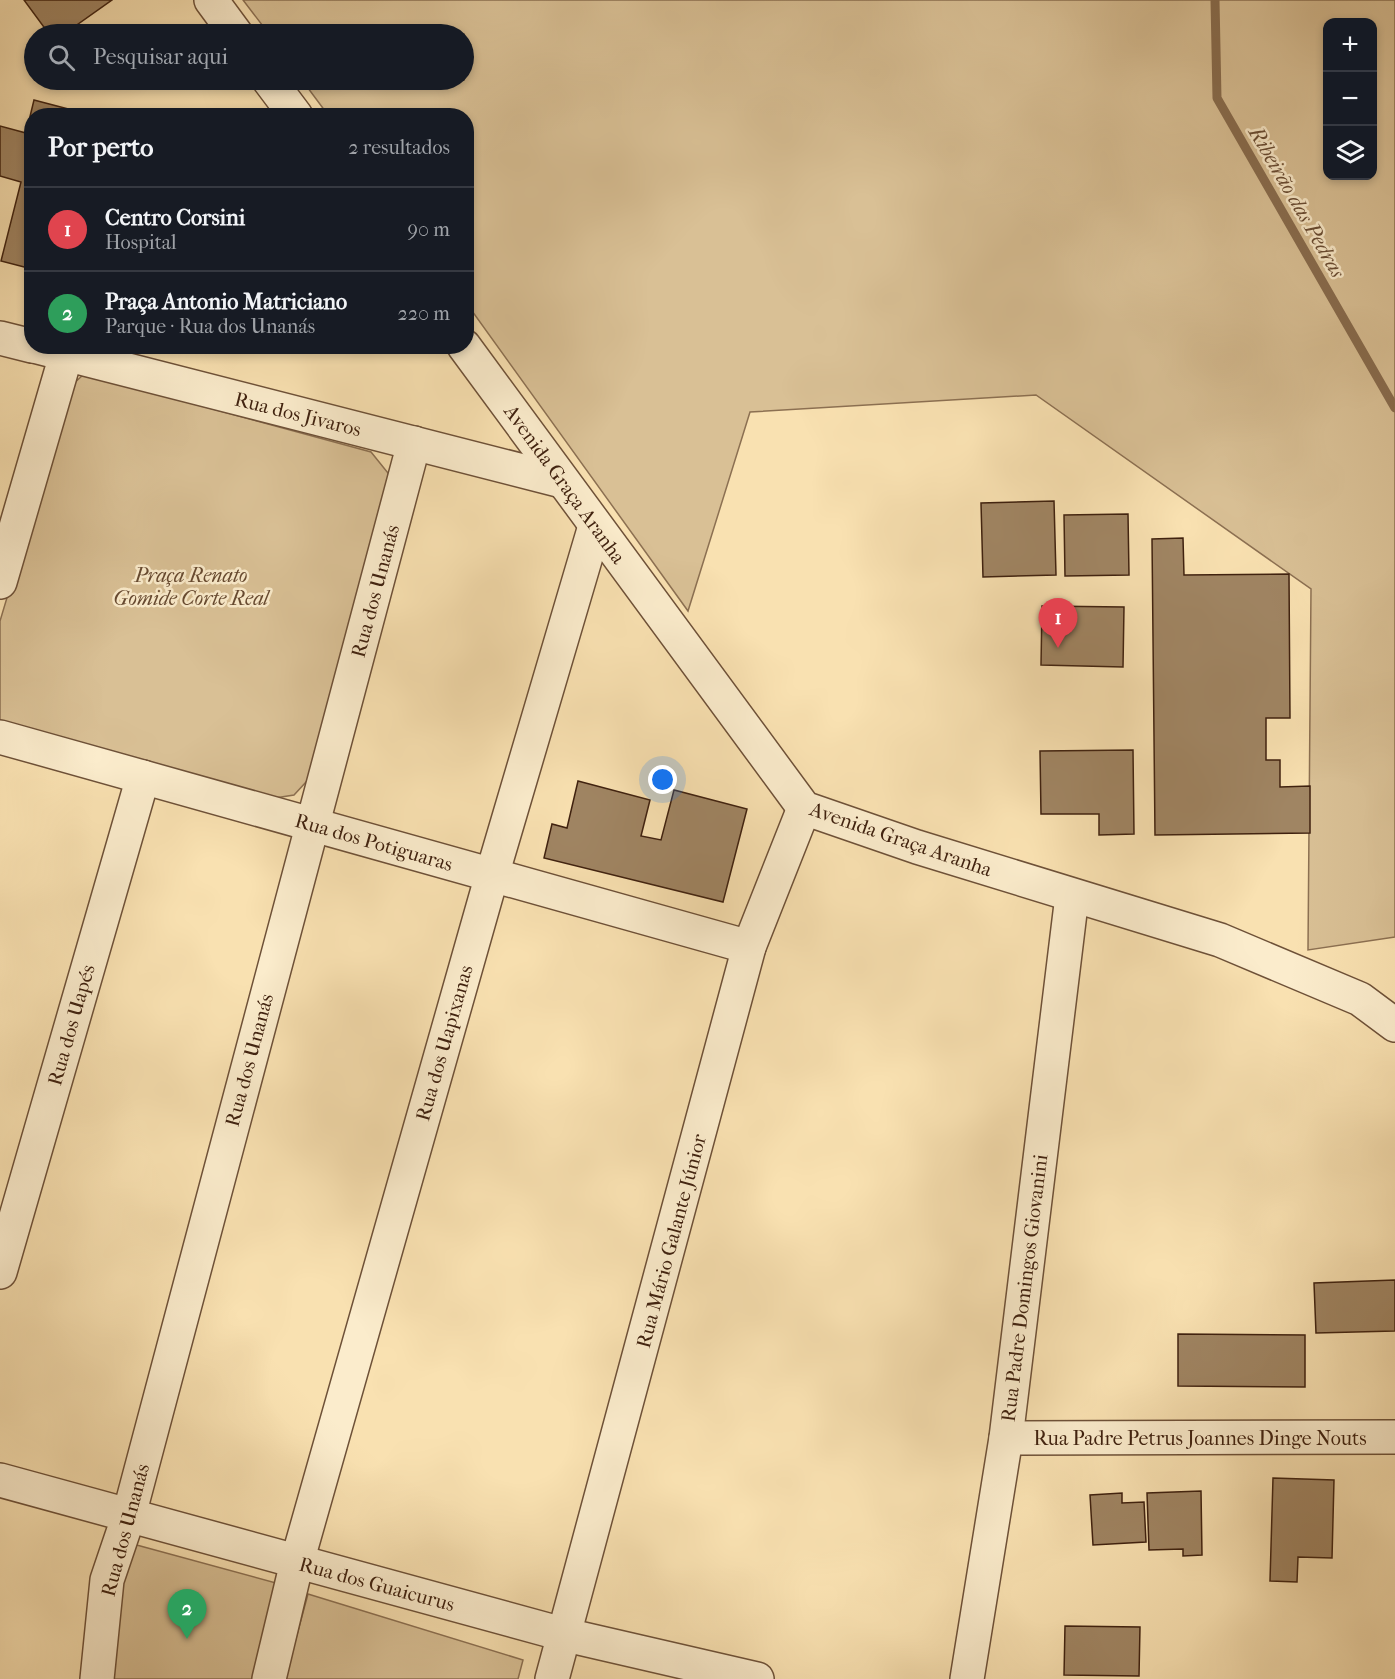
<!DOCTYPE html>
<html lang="pt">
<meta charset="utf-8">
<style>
:root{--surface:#171b24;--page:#242831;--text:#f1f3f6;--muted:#9ea1a6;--line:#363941;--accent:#c59692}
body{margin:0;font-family:"IM FELL French Canon",serif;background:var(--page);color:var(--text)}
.controls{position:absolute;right:18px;top:18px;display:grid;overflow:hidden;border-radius:12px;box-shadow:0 3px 9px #0003}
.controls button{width:54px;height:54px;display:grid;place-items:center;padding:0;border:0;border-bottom:2px solid var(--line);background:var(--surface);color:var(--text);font:30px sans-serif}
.you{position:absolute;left:663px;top:780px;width:21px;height:21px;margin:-15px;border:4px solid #fff;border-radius:50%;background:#1a73e8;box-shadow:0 0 0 9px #1a73e833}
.badge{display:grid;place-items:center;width:39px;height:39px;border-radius:50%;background:var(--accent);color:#fff;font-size:20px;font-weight:700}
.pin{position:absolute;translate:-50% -50px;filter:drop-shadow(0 2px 3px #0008)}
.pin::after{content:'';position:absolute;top:32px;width:21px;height:18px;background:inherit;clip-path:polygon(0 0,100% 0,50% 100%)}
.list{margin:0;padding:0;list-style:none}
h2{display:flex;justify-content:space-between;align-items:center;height:78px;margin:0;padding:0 24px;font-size:26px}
h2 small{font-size:20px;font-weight:400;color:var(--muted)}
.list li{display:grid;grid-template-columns:39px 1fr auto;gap:18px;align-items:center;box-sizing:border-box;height:84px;padding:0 24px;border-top:2px solid var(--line)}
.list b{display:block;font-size:22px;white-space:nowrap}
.list p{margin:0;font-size:20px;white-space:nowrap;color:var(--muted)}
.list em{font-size:20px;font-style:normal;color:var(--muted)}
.icon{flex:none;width:33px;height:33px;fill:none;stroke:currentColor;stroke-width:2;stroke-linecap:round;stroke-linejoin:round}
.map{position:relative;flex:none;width:1395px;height:1679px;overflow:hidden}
.search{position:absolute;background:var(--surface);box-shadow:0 3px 9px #0003;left:24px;top:24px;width:450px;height:66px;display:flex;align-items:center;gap:15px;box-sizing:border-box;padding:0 21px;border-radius:33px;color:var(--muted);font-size:22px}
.panel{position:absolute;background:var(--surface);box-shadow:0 3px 9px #0003;left:24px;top:108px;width:450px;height:246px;border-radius:24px}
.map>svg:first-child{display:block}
.green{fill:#d9c095;stroke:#8c7052;stroke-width:1.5;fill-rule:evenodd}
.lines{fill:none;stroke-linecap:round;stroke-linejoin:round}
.stream{stroke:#896d4f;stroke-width:9}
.building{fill:#a08563;stroke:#3f210f;stroke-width:1.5}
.minor-casing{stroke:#6e5138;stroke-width:36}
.minor{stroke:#fbeccc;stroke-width:33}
.labels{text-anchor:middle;stroke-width:5;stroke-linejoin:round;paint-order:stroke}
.street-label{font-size:20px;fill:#3f210f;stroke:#fbeccc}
.park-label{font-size:20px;font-style:italic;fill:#664930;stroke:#fbeccc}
.water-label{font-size:21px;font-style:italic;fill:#6a4d34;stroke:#fbeccc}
</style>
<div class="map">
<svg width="1395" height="1679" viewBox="0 0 1395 1679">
<rect width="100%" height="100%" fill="#f9e1b1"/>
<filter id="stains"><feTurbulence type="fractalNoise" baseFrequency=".00333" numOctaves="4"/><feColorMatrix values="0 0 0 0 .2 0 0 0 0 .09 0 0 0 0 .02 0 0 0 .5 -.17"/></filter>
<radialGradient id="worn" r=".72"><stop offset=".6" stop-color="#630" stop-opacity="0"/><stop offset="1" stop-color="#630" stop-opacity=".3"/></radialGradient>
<g class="green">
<path d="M 243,0 L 1395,0 L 1395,937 L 1308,950 L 1311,589 L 1036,395 L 750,412 L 688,611 L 467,304 L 466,116 L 328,115 L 302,80 L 464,80 L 464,34 L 269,34 ZM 1328,22 L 1372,22 L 1372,176 L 1328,176 Z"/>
<polygon points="84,374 371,452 388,473 393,503 318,769 294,795 262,800 13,730 0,721 0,621 70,387"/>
<polygon points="133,1544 276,1583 253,1679 107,1679 115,1599"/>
<polygon points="308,1594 523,1660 518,1679 285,1679"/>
</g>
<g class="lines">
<polyline class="stream" points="1215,0 1217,98 1395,408"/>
</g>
<g class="building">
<polygon points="24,0 112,0 64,34 49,34"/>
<polygon points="34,100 95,116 32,116 32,269 1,261 21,182 0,176 0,126 26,133"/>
<polygon points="1054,501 1056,575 983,577 981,503"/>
<polygon points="1128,514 1129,575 1065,576 1064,515"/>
<polygon points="1183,538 1184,575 1289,574 1290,718 1266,718 1266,760 1280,760 1280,787 1310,786 1310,833 1155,835 1152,539"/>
<polygon points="1042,606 1124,607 1123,667 1041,665"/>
<polygon points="1133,750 1134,834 1099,835 1099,814 1041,814 1040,751"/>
<polygon points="578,781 650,800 641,836 661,840 674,790 747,809 723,902 544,858 552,824 567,828"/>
<polygon points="1395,1280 1395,1331 1316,1333 1314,1283"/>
<polygon points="1178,1334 1305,1335 1305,1387 1178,1386"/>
<polygon points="1273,1478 1334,1480 1332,1558 1298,1557 1297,1582 1270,1581"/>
<polygon points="1201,1491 1202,1555 1183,1556 1183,1549 1149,1550 1147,1493"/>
<polygon points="1122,1493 1122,1503 1144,1502 1146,1542 1093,1545 1090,1495"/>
<polygon points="1065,1626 1140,1627 1139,1676 1064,1675"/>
</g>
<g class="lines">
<defs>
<g id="minor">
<polyline points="211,0 236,34"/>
<polyline points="269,80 296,116"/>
<polyline points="0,338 32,346"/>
<polyline points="34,346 562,481"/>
<polyline points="464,346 804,808 917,847 1220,940 1360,999 1395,1025"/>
<polyline points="0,582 66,355"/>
<polyline points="0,737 749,947"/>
<polyline points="0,1272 143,777"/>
<polyline points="1006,1438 1395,1437"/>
<polyline points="0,1480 566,1635 757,1679"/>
<polyline points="97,1679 107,1580 129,1515 414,443"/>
<polyline points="269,1679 297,1562 492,875 595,526"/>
<polyline points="552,1679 749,947 804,808"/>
<polyline points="967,1679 1006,1438 1072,896"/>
</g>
</defs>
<use href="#minor" class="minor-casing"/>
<use href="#minor" class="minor"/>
</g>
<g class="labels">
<g class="street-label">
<text transform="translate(298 414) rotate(14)" y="7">Rua dos Jivaros</text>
<text transform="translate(565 484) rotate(54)" y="7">Avenida Graça Aranha</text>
<text transform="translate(375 591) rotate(-75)" y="7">Rua dos Unanás</text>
<text transform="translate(901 839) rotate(19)" y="7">Avenida Graça Aranha</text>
<text transform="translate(374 842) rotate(16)" y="7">Rua dos Potiguaras</text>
<text transform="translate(71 1025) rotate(-74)" y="7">Rua dos Uapés</text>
<text transform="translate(444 1043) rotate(-74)" y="7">Rua dos Uapixanas</text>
<text transform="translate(249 1060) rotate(-75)" y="7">Rua dos Unanás</text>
<text transform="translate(671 1241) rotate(-75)" y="7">Rua Mário Galante Júnior</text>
<text transform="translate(1024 1288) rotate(-83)" y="7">Rua Padre Domingos Giovanini</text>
<text x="1200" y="1445">Rua Padre Petrus Joannes Dinge Nouts</text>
<text transform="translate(125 1530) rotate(-75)" y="7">Rua dos Unanás</text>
<text transform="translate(377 1584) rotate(15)" y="7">Rua dos Guaicurus</text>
</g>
<g class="park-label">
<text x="191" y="582">Praça Renato<tspan x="191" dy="23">Gomide Corte Real</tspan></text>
</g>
<g class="water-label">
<text transform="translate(1297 202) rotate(60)" y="7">Ribeirão das Pedras</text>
</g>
</g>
<rect width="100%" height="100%" filter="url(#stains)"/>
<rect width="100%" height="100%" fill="url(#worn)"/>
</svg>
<div class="controls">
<button>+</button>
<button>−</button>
<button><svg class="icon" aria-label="layers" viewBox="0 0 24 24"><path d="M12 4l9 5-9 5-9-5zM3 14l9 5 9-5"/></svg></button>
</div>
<div class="you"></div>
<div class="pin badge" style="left:1058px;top:648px;background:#e0444e">1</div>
<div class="pin badge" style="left:187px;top:1639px;background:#2e9e5b">2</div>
<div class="search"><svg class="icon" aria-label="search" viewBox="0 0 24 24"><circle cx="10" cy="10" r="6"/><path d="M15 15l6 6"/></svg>Pesquisar aqui</div>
<section class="panel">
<h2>Por perto<small>2 resultados</small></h2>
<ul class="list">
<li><span class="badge" style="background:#e0444e">1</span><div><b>Centro Corsini</b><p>Hospital</p></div><em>90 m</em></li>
<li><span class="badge" style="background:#2e9e5b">2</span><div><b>Praça Antonio Matriciano</b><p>Parque · Rua dos Unanás</p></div><em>220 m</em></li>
</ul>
</section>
</div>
